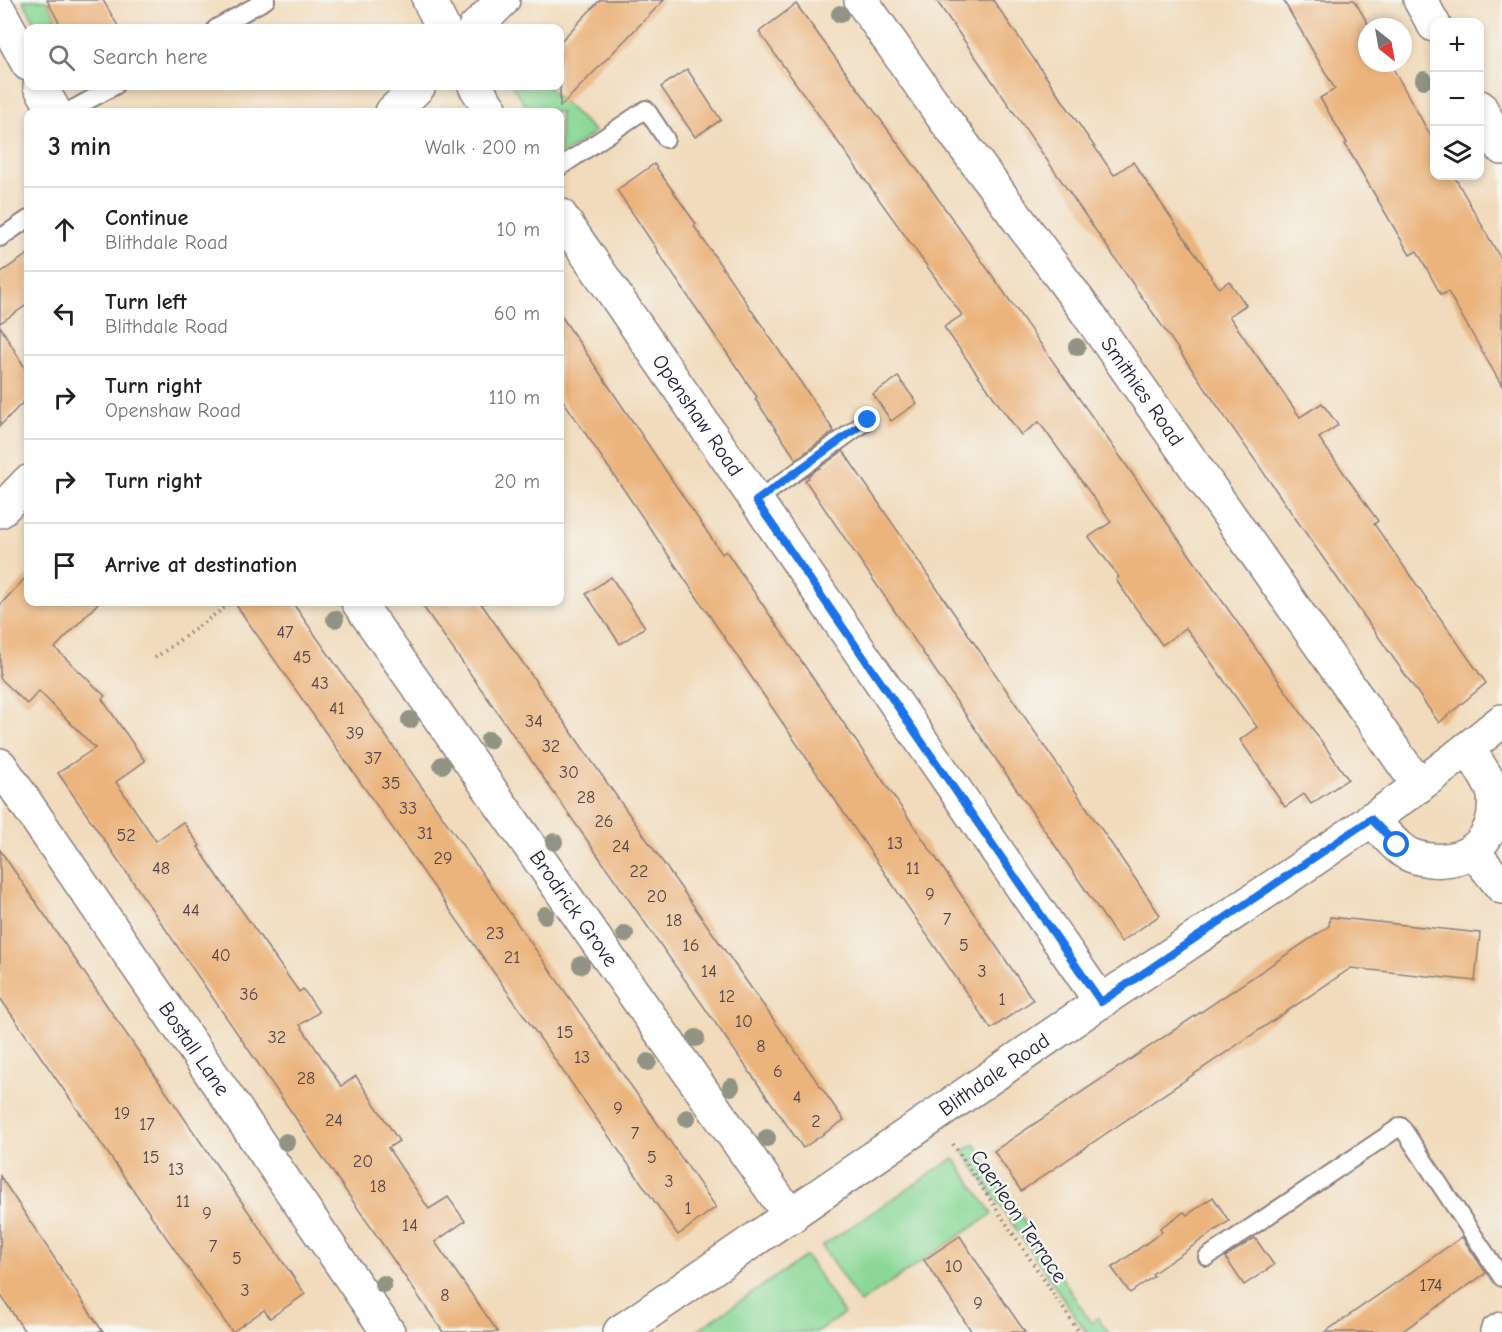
<!DOCTYPE html>
<meta charset="utf-8">
<style>
:root{--surface:#fff;--page:#f6f6f6;--text:#202124;--muted:#757577;--line:#e0e0e0}
body{margin:0;font-family:"Comic Neue",sans-serif;background:var(--page);color:var(--text)}
.controls{position:absolute;right:18px;top:18px;display:grid;overflow:hidden;border-radius:12px;box-shadow:0 3px 9px #0003}
.controls button{width:54px;height:54px;display:grid;place-items:center;padding:0;border:0;border-bottom:2px solid var(--line);background:var(--surface);color:var(--text);font:30px sans-serif}
.compass{position:absolute;left:1358px;top:18px;width:54px;height:54px;border-radius:50%;background:var(--surface);box-shadow:0 3px 9px #0003;rotate:149deg}
.stop{position:absolute;width:18px;height:18px;margin:-14px;border:4px solid #1a73e8;border-radius:50%;background:#fff}
.stop.end{background:#1a73e8;border-color:#fff;box-shadow:0 2px 6px #0008}
.list{margin:0;padding:0;list-style:none}
h2{display:flex;justify-content:space-between;align-items:center;height:78px;margin:0;padding:0 24px;font-size:26px}
h2 small{font-size:20px;font-weight:400;color:var(--muted)}
.list li{display:grid;grid-template-columns:39px 1fr auto;gap:18px;align-items:center;box-sizing:border-box;height:84px;padding:0 24px;border-top:2px solid var(--line)}
.list b{display:block;font-size:22px;white-space:nowrap}
.list p{margin:0;font-size:20px;white-space:nowrap;color:var(--muted)}
.list em{font-size:20px;font-style:normal;color:var(--muted)}
.icon{flex:none;width:33px;height:33px;fill:none;stroke:currentColor;stroke-width:2;stroke-linecap:round;stroke-linejoin:round}
.map{position:relative;flex:none;width:1502px;height:1332px;overflow:hidden}
.search{position:absolute;background:var(--surface);box-shadow:0 3px 9px #0003;left:24px;top:24px;width:540px;height:66px;display:flex;align-items:center;gap:15px;box-sizing:border-box;padding:0 21px;border-radius:12px;color:var(--muted);font-size:22px}
.panel{position:absolute;background:var(--surface);box-shadow:0 3px 9px #0003;left:24px;top:108px;width:540px;height:498px;border-radius:12px}
.map>svg:first-child{display:block}
.green{fill:#8bd896;stroke:#567d68;stroke-width:1.5}
.building{fill:#ebb47d}
.lines{fill:none;stroke-linecap:round;stroke-linejoin:round}
.service-casing{stroke:#8a7e7c;stroke-width:20}
.minor-casing{stroke:#8a7e7c;stroke-width:36}
.secondary-casing{stroke:#8a7e7c;stroke-width:36}
.path{stroke:#8a7e7c;stroke-width:4;stroke-dasharray:1.5 4.5;stroke-linecap:butt}
.service{stroke:#fff;stroke-width:16}
.minor{stroke:#fff;stroke-width:33}
.secondary{stroke:#fff;stroke-width:33}
.tree{fill:#919484}
.route{stroke:#1a73e8;stroke-width:8}
.labels{text-anchor:middle;stroke-width:5;stroke-linejoin:round;paint-order:stroke}
.number-label{font-size:18px;fill:#54464c}
.street-label{font-size:21px;fill:#22223b;stroke:#f6f6f2}
</style>
<div class="map">
<svg width="1502" height="1332" viewBox="0 0 1502 1332">
<rect width="100%" height="100%" fill="#f6f6f2"/>
<filter id="ink" filterUnits="userSpaceOnUse"><feTurbulence type="fractalNoise" baseFrequency=".0167" numOctaves="2"/><feDisplacementMap in="SourceGraphic" scale="12" xChannelSelector="R" yChannelSelector="G"/><feConvolveMatrix kernelMatrix="1 2 1 2 8 2 1 2 1" color-interpolation-filters="sRGB"/></filter>
<filter id="wash" filterUnits="userSpaceOnUse"><feTurbulence type="fractalNoise" baseFrequency=".008" numOctaves="4" result="noise"/><feDisplacementMap in="SourceGraphic" scale="24" xChannelSelector="R" yChannelSelector="G"/><feGaussianBlur stdDeviation="1.35" result="paint"/><feColorMatrix in="noise" values="0 0 0 0 0 0 0 0 0 0 0 0 0 0 0 0 0 1.4 0 .05"/><feComposite in="paint" operator="in"/></filter>
<g filter="url(#wash)">
<rect width="100%" height="100%" fill="#f1dbbc"/>
<g class="green">
<polygon points="23,0 47,0 56,18 38,28"/>
<polygon points="512,86 547,86 595,132 562,155 560,151 560,112 530,112"/>
<polygon points="975,1144 1091,1323 1098,1317 1108,1332 1086,1332 963,1151"/>
<polygon points="954,1158 992,1214 860,1303 822,1246"/>
<polygon points="806,1256 844,1314 817,1332 695,1332"/>
</g>
<g id="blocks">
<g class="building">
<polygon points="47,0 103,0 119,28 62,28"/>
<polygon points="600,0 664,0 560,107 560,42"/>
<polygon points="936,0 993,0 1114,175 1133,162 1219,288 1229,281 1246,305 1229,316 1300,417 1322,403 1338,425 1319,438 1378,521 1374,524 1486,683 1439,723 1300,525"/>
<polygon points="1283,0 1354,0 1370,27 1367,27 1367,63 1390,63 1434,142 1434,176 1454,176 1502,261 1502,386 1448,292 1441,295 1417,251 1410,255 1345,144 1347,143 1320,98 1335,89"/>
<polygon points="796,4 924,179 1348,779 1311,804 1304,794 1285,807 1269,784 1270,783 1240,740 1257,727 1208,658 1186,628 1162,645 1116,580 1119,577 1089,537 1111,522 1039,422 1021,435 997,402 944,327 962,315 759,32"/>
<polygon points="687,69 721,120 695,137 661,87"/>
<polygon points="654,164 696,224 694,226 834,431 796,459 755,399 757,397 657,251 658,251 617,190"/>
<polygon points="28,254 28,304 0,323 0,273"/>
<polygon points="560,314 722,554 726,551 1033,1000 991,1029 560,396"/>
<polygon points="0,326 28,373 28,397 0,426"/>
<polygon points="898,377 917,403 891,421 873,394"/>
<polygon points="843,451 1160,915 1121,942 805,480 809,478 808,476"/>
<polygon points="28,575 28,602 99,602 55,648 105,696 102,699 145,761 116,782 156,841 183,822 200,846 198,847 219,878 299,992 303,989 319,1012 300,1025 341,1086 356,1076 399,1141 388,1148 429,1209 448,1197 465,1221 435,1242 498,1332 443,1332 58,773 95,748 39,691 27,704 0,678 0,605"/>
<polygon points="611,577 645,627 620,644 586,594"/>
<polygon points="234,602 292,602 716,1207 678,1235"/>
<polygon points="420,602 480,602 844,1120 803,1148"/>
<polygon points="0,850 305,1294 270,1318 264,1310 232,1332 0,998"/>
<polygon points="1330,917 1480,933 1475,981 1351,968 1021,1191 994,1151 1329,926"/>
<polygon points="0,1176 61,1268 60,1268 103,1332 25,1332 0,1294"/>
<polygon points="1213,1197 1229,1221 1152,1274 1154,1276 1130,1293 1112,1268 1162,1232 1160,1228 1184,1212 1187,1215"/>
<polygon points="960,1236 984,1273 1025,1332 972,1332 924,1260"/>
<polygon points="1462,1237 1486,1273 1401,1332 1325,1332"/>
<polygon points="1255,1238 1274,1265 1244,1285 1225,1257"/>
</g>
</g>
</g>
<g filter="url(#ink)">
<use href="#blocks" fill-opacity="0" stroke="#8a7e7c" stroke-width="1.5"/>
<g class="lines">
<defs>
<g id="service">
<polyline points="216,28 266,0"/>
<polyline points="67,112 115,86"/>
<polyline points="560,167 646,109 666,139"/>
<polyline points="0,238 28,219"/>
<polyline points="756,501 868,420"/>
<polyline points="1207,1257 1401,1126 1502,1278"/>
</g>
<g id="minor">
<polyline points="429,0 443,28"/>
<path id="s1" d="M 861,0 L 945,120 L 1086,311 L 1419,786"/>
<polyline points="1420,0 1434,25"/>
<polyline points="0,12 28,64"/>
<polyline points="40,86 55,112"/>
<polyline points="475,86 492,112"/>
<polyline points="1480,107 1502,148"/>
<path id="s2" d="M 560,215 L 1101,1002"/>
<path id="s3" d="M 358,602 L 791,1217"/>
<path id="s4" d="M 0,765 L 388,1332"/>
<path d="M 1371,819 C 1383,831 1394,846 1408,854 C 1415,858 1423,859 1430,860 C 1471,864 1498,837 1494,796 C 1492,783 1475,760 1468,748"/>
<polyline points="1473,851 1502,887"/>
<path id="s5" d="M 620,1332 C 781,1223 940,1111 1100,1002 C 1206,931 1314,862 1417,787 C 1446,766 1474,743 1502,721"/>
<polyline points="1497,1332 1502,1329"/>
</g>
<g id="secondary">
<polyline points="475,28 503,0"/>
<polyline points="392,112 419,86"/>
<polyline points="0,511 28,482"/>
</g>
</defs>
<use href="#service" class="service-casing"/>
<use href="#minor" class="minor-casing"/>
<use href="#secondary" class="secondary-casing"/>
<g class="path">
<polyline points="155,658 232,602"/>
<polyline points="953,1144 1079,1332"/>
</g>
<use href="#service" class="service"/>
<use href="#minor" class="minor"/>
<use href="#secondary" class="secondary"/>
</g>
<g class="tree">
<circle cx="840" cy="14" r="9"/>
<circle cx="1424" cy="80" r="9"/>
<circle cx="1077" cy="347" r="9"/>
<circle cx="335" cy="619" r="9"/>
<circle cx="410" cy="720" r="9"/>
<circle cx="489" cy="740" r="9"/>
<circle cx="442" cy="765" r="9"/>
<circle cx="554" cy="842" r="9"/>
<circle cx="545" cy="915" r="9"/>
<circle cx="625" cy="934" r="9"/>
<circle cx="581" cy="965" r="9"/>
<circle cx="696" cy="1038" r="9"/>
<circle cx="648" cy="1062" r="9"/>
<circle cx="731" cy="1087" r="9"/>
<circle cx="687" cy="1118" r="9"/>
<circle cx="767" cy="1138" r="9"/>
<circle cx="286" cy="1142" r="9"/>
<circle cx="383" cy="1284" r="9"/>
</g>
</g>
<g class="lines" filter="url(#ink)">
<polyline class="route" points="868,420 756,501 1101,1002 1371,819 1397,845"/>
</g>
<g class="labels">
<g class="number-label">
<text x="285" y="638">47</text>
<text x="302" y="663">45</text>
<text x="320" y="689">43</text>
<text x="337" y="714">41</text>
<text x="534" y="727">34</text>
<text x="355" y="739">39</text>
<text x="551" y="752">32</text>
<text x="373" y="764">37</text>
<text x="569" y="778">30</text>
<text x="391" y="789">35</text>
<text x="586" y="803">28</text>
<text x="408" y="814">33</text>
<text x="604" y="827">26</text>
<text x="425" y="839">31</text>
<text x="126" y="841">52</text>
<text x="895" y="849">13</text>
<text x="621" y="852">24</text>
<text x="443" y="864">29</text>
<text x="161" y="874">48</text>
<text x="913" y="874">11</text>
<text x="639" y="877">22</text>
<text x="930" y="900">9</text>
<text x="657" y="902">20</text>
<text x="191" y="916">44</text>
<text x="947" y="925">7</text>
<text x="674" y="926">18</text>
<text x="495" y="939">23</text>
<text x="691" y="951">16</text>
<text x="964" y="951">5</text>
<text x="221" y="961">40</text>
<text x="512" y="963">21</text>
<text x="709" y="977">14</text>
<text x="982" y="977">3</text>
<text x="249" y="1000">36</text>
<text x="727" y="1002">12</text>
<text x="1002" y="1005">1</text>
<text x="744" y="1027">10</text>
<text x="565" y="1038">15</text>
<text x="277" y="1043">32</text>
<text x="761" y="1052">8</text>
<text x="582" y="1063">13</text>
<text x="778" y="1077">6</text>
<text x="306" y="1084">28</text>
<text x="797" y="1103">4</text>
<text x="618" y="1114">9</text>
<text x="122" y="1119">19</text>
<text x="334" y="1126">24</text>
<text x="816" y="1127">2</text>
<text x="147" y="1130">17</text>
<text x="635" y="1139">7</text>
<text x="151" y="1163">15</text>
<text x="652" y="1163">5</text>
<text x="363" y="1167">20</text>
<text x="176" y="1175">13</text>
<text x="669" y="1187">3</text>
<text x="378" y="1192">18</text>
<text x="183" y="1207">11</text>
<text x="688" y="1214">1</text>
<text x="207" y="1219">9</text>
<text x="410" y="1231">14</text>
<text x="213" y="1252">7</text>
<text x="237" y="1264">5</text>
<text x="954" y="1272">10</text>
<text x="1431" y="1291">174</text>
<text x="245" y="1296">3</text>
<text x="445" y="1301">8</text>
<text x="978" y="1309">9</text>
</g>
<g class="street-label">
<text dy="7" stroke="none"><textPath href="#s1" startOffset="482">Smithies Road</textPath></text>
<text dy="7" stroke="none"><textPath href="#s2" startOffset="243">Openshaw Road</textPath></text>
<text dy="7" stroke="none"><textPath href="#s3" startOffset="375">Brodrick Grove</textPath></text>
<text dy="7" stroke="none"><textPath href="#s4" startOffset="344">Bostall Lane</textPath></text>
<text dy="7" stroke="none"><textPath href="#s5" startOffset="454">Blithdale Road</textPath></text>
<text transform="translate(1019 1216) rotate(56)" y="7">Caerleon Terrace</text>
</g>
</g>
</svg>
<div class="controls">
<button>+</button>
<button>−</button>
<button><svg class="icon" aria-label="layers" viewBox="0 0 24 24"><path d="M12 4l9 5-9 5-9-5zM3 14l9 5 9-5"/></svg></button>
</div>
<svg class="compass" viewBox="-18 -18 36 36"><path d="M0-13l5 13h-10z" fill="#e53935"/><path d="M0 13l5-13h-10z" fill="#757577"/></svg>
<div class="stop" style="left:1397px;top:845px"></div>
<div class="stop end" style="left:868px;top:420px"></div>
<div class="search"><svg class="icon" aria-label="search" viewBox="0 0 24 24"><circle cx="10" cy="10" r="6"/><path d="M15 15l6 6"/></svg>Search here</div>
<section class="panel">
<h2>3 min<small>Walk · 200 m</small></h2>
<ul class="list">
<li><svg class="icon" aria-label="ahead" viewBox="0 0 24 24"><path d="M12 20V5M6 11l6-6 6 6"/></svg><div><b>Continue</b><p>Blithdale Road</p></div><em>10 m</em></li>
<li><svg class="icon" aria-label="left" viewBox="0 0 24 24"><path d="M17 20v-9H6M10 6l-5 5 5 5"/></svg><div><b>Turn left</b><p>Blithdale Road</p></div><em>60 m</em></li>
<li><svg class="icon" aria-label="right" viewBox="0 0 24 24"><path d="M7 20v-9h11M14 6l5 5-5 5"/></svg><div><b>Turn right</b><p>Openshaw Road</p></div><em>110 m</em></li>
<li><svg class="icon" aria-label="right" viewBox="0 0 24 24"><path d="M7 20v-9h11M14 6l5 5-5 5"/></svg><div><b>Turn right</b></div><em>20 m</em></li>
<li><svg class="icon" aria-label="arrive" viewBox="0 0 24 24"><path d="M6 21V4h12l-3 4 3 4H6"/></svg><div><b>Arrive at destination</b></div></li>
</ul>
</section>
</div>
